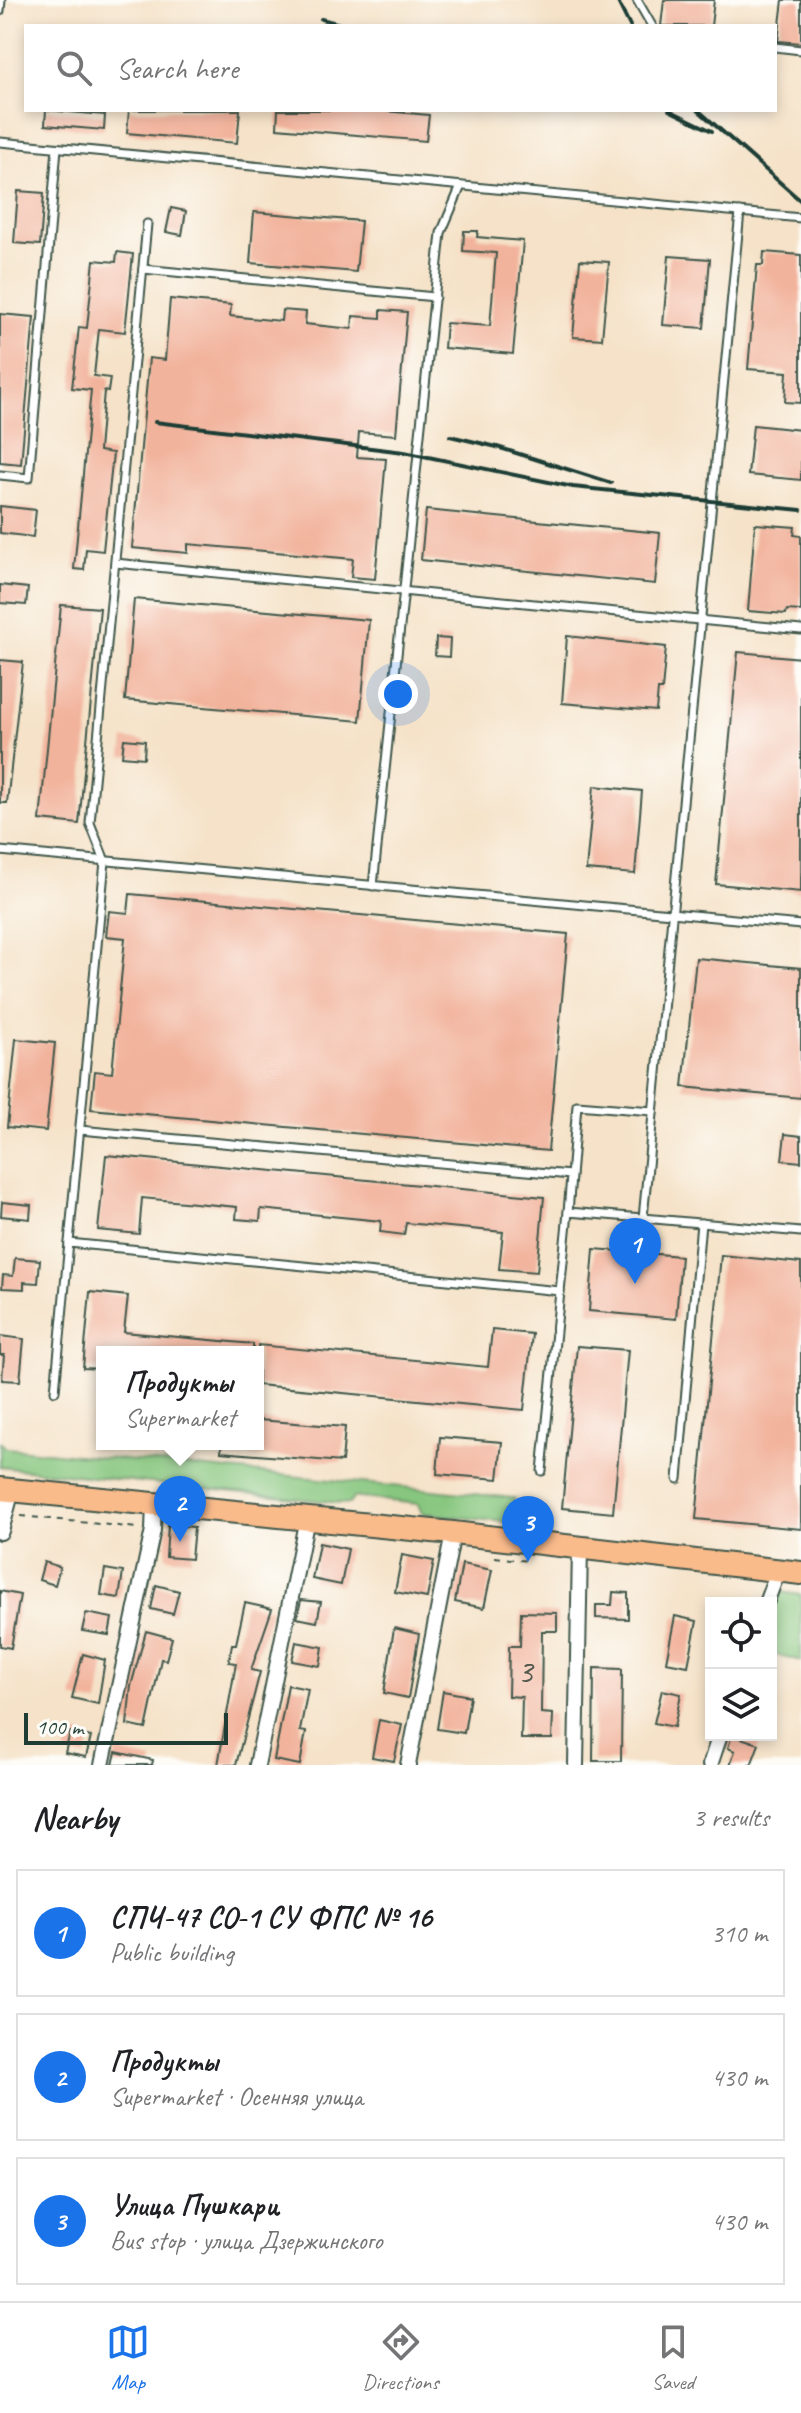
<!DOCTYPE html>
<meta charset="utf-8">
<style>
:root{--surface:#fff;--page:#f2f2f2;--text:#202124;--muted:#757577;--line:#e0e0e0;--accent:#1a73e8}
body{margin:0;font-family:Caveat,sans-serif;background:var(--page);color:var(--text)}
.controls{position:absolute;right:24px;bottom:24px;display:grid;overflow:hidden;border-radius:0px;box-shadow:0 4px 12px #0003}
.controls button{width:72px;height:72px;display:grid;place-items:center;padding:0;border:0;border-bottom:2px solid var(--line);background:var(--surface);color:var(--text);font:40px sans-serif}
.scale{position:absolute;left:24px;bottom:20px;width:204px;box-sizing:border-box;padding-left:8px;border:4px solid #1f3d34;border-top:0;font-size:22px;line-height:28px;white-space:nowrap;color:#1f3d34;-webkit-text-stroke:6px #fdfcf7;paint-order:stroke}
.you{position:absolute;left:398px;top:694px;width:28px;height:28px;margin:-20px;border:6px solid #fff;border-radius:50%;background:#1a73e8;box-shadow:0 0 0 12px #1a73e833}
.badge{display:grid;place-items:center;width:52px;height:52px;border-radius:50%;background:var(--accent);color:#fff;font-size:26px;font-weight:700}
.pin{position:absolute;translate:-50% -66px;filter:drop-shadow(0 2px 4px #0008)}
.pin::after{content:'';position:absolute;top:42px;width:28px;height:24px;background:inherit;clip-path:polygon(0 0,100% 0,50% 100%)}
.popup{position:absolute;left:96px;top:1346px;width:168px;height:104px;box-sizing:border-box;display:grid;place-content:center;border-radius:0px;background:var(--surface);filter:drop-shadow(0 2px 6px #0005);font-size:26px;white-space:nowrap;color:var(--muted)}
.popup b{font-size:30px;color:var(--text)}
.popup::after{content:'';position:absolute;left:50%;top:100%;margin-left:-16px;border:16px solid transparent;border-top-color:var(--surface)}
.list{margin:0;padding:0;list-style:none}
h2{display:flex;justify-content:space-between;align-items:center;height:104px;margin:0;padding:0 32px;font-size:34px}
h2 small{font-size:26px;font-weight:400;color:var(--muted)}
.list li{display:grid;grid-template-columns:52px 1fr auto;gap:24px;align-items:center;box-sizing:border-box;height:128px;margin:0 16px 16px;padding:0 16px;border:2px solid var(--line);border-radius:0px}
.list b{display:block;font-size:30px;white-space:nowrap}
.list p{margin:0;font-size:26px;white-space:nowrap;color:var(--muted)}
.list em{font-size:26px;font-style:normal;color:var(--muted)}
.icon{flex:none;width:44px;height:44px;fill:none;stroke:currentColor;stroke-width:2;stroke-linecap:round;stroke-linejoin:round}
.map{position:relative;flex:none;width:801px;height:1765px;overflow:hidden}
.search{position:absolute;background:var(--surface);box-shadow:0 4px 12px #0003;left:24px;right:24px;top:24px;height:88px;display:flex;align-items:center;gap:20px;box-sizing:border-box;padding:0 28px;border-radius:0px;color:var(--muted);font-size:30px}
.sheet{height:536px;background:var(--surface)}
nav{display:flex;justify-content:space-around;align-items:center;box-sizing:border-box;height:112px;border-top:2px solid var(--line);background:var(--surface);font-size:22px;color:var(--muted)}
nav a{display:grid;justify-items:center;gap:4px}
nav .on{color:var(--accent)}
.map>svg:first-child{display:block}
.green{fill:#86c67e;stroke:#528259;stroke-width:2}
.building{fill:#f2b39c}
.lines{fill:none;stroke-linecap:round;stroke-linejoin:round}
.service-casing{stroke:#3f564a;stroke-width:11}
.minor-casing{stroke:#3f564a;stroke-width:18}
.tertiary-casing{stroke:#3f564a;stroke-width:20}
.trunk-casing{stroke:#3f564a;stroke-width:26}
.path{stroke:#3f564a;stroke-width:2;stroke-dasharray:6 6;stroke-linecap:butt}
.service{stroke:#fff;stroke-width:7}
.minor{stroke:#fff;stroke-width:14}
.tertiary{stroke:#fff;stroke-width:16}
.trunk{stroke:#fabb8b;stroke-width:22}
.rail{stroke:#1f3d34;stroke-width:4}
.labels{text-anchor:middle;stroke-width:7;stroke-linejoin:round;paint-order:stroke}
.number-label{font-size:34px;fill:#545a4e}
</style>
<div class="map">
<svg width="801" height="1765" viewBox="0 0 801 1765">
<rect width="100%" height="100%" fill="#fdfcf7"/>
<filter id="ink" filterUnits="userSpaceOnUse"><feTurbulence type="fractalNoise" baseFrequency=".0125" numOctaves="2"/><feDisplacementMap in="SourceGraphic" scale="16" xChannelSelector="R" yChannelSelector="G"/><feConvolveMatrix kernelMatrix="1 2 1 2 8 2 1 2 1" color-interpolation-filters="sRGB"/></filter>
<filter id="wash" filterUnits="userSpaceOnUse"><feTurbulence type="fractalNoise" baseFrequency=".006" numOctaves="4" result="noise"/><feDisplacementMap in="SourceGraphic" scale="32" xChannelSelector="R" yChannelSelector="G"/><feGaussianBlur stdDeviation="1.8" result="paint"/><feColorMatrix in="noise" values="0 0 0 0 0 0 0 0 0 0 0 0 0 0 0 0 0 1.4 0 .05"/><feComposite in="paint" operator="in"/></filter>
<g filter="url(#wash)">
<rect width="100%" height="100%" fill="#f5e2c8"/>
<g class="green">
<polygon points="0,1442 6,1448 515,1498 504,1522 422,1513 418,1504 354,1497 349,1504 0,1467"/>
<polygon points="776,1591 801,1595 801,1661 771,1653 771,1608"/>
</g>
<g id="blocks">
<g class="building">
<polygon points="664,0 714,0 711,26 661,26"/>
<polygon points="783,0 801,0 801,43 778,41"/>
<polygon points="46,110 105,115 104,130 45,125"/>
<polygon points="129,110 240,110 237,143 127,133"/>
<polygon points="278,110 373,110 429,115 426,141 277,128"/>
<polygon points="18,191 44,193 40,245 14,243"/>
<polygon points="171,208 186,211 182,235 166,232"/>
<polygon points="254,212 361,221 356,272 250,263"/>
<polygon points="464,231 478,231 477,237 523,241 513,354 444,348 446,323 490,326 496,253 463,251"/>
<polygon points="117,252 133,254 125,332 99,329 94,376 110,378 108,392 104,391 99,451 113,453 103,551 86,549 84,570 74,569 91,390 72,388 79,327 87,328 94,260 116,262"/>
<polygon points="764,252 801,255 801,403 785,402 787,372 748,369 757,265 763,265"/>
<polygon points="669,256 710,259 704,328 663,325"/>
<polygon points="580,260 609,262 602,339 573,337"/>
<polygon points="170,299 231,305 230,316 281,321 282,310 306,312 305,324 352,329 353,316 381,318 381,310 407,312 396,435 359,432 357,457 386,459 375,579 351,577 353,559 188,544 188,553 132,548 149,358 165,360"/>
<polygon points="0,314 34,317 21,464 0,462"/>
<polygon points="753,425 801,430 801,480 748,475"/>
<polygon points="0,506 36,510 33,537 0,533"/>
<polygon points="426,510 660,533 655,584 421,560"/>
<polygon points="755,524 795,527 794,535 801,536 801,611 787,610 786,614 748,611"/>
<polygon points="0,585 28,588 26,605 0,603"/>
<polygon points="134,599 369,620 360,721 125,700"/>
<polygon points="61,605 100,608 79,824 40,820"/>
<polygon points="567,636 666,647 662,690 658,690 656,711 562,703"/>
<polygon points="436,638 450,639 449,657 435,656"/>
<polygon points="738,652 801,658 801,892 716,884"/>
<polygon points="0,660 23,662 7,803 0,803"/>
<polygon points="124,739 145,741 144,758 122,756"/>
<polygon points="594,786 642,791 635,874 586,870"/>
<polygon points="130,894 568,934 548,1151 91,1109 95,1071 112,1073 125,938 106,936 109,911 128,913"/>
<polygon points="696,958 801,968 801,1098 683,1087"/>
<polygon points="16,1039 55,1043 46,1131 7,1127"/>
<polygon points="785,1134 801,1136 801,1162 782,1160"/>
<polygon points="106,1155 544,1197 537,1272 499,1269 503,1232 406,1223 404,1235 380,1232 381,1221 261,1209 260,1221 236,1219 237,1207 142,1198 139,1234 98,1230"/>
<polygon points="2,1202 31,1205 30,1219 1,1216"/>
<polygon points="594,1249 681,1256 676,1319 589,1311"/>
<polygon points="721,1255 801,1263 801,1529 696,1519"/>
<polygon points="15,1258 40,1260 38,1283 24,1282 24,1289 2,1288 3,1275 13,1276"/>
<polygon points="90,1292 128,1296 124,1332 253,1344 253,1352 102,1352 102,1369 83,1368"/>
<polygon points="492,1330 532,1334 524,1410 258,1385 258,1345 488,1367"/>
<polygon points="0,1336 24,1339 20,1381 2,1380 4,1355 0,1355"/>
<polygon points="577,1346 628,1350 613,1513 562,1508"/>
<polygon points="258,1420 345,1427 342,1462 221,1452 222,1444 258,1444"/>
<polygon points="440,1437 502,1442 498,1479 437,1474"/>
<polygon points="168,1525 194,1527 191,1559 166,1557"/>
<polygon points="319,1543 348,1549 341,1585 312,1579"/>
<polygon points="402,1555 434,1561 427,1598 395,1592"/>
<polygon points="44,1562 60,1567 55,1585 39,1580"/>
<polygon points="462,1564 492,1570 484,1608 455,1602"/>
<polygon points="105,1569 123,1572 119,1598 101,1595"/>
<polygon points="156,1585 179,1591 173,1614 151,1609"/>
<polygon points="0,1591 20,1595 11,1648 0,1646"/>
<polygon points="613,1592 628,1593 628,1619 596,1618 596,1605 612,1605"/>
<polygon points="301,1600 321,1602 317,1622 297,1618"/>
<polygon points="245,1603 272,1609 251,1670 260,1672 236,1765 218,1765 236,1663 229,1662 232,1644 236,1644"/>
<polygon points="521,1612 557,1613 557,1631 542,1631 541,1713 553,1714 552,1739 521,1739 522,1697 508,1696 509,1646 520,1646"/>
<polygon points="86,1613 112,1618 109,1635 82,1631"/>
<polygon points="675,1616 697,1621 688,1666 666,1662"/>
<polygon points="394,1628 419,1634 408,1698 384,1693"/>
<polygon points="146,1631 172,1638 166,1660 161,1659 146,1729 127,1725 131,1686"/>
<polygon points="296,1642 323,1647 320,1666 292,1661"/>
<polygon points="83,1654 105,1660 98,1704 72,1698"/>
<polygon points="594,1668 622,1669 621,1761 593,1761"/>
<polygon points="288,1685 308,1689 300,1731 306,1732 300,1765 274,1760"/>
<polygon points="662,1690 681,1694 674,1727 654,1723"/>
<polygon points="443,1691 470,1696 464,1733 437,1729"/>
<polygon points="379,1720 402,1725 394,1761 372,1757"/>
<polygon points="70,1732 91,1737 86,1757 65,1753"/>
<polygon points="732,1735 759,1744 751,1765 730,1765 735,1751 728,1748"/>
<polygon points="116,1752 153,1760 152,1765 113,1765"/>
</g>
</g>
</g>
<g filter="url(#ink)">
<use href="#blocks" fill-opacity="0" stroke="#3f564a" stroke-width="2"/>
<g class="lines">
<defs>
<g id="service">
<polyline points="637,0 652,26"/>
<polyline points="0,11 1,0"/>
<polyline points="775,47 801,50"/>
<polyline points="0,142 801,218"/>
<polyline points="143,269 435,297"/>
<polyline points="0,475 29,478 57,148"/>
<polyline points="115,563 801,630"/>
<polyline points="0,851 801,925"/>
<polyline points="373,886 441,233 461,186"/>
<polyline points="80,1130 571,1175"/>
<polyline points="568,1212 577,1105 653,1111"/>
<polyline points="643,1218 801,1232"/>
<polyline points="69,1243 560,1291"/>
<polyline points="55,1391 105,861 90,823 147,224"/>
<polyline points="542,1471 568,1212 643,1218 740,212"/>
<polyline points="678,1479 701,1223"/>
</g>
<g id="minor">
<polyline points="766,1603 778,1571"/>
<polyline points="102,1765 153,1530 154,1503"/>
<polyline points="257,1765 307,1518"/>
<polyline points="408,1765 453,1533"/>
<polyline points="576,1765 580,1548"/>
<polyline points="710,1765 720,1735"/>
</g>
<polyline id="tertiary" points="0,1531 11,1490"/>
<polyline id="trunk" points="0,1489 453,1533 801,1573"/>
</defs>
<use href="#service" class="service-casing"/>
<use href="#minor" class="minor-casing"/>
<use href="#tertiary" class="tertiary-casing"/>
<use href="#trunk" class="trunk-casing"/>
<g class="path">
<polyline points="21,1516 138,1528"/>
<polyline points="495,1557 528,1561"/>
</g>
<use href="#service" class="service"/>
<use href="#minor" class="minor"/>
<use href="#tertiary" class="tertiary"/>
<use href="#trunk" class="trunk"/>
<g class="rail">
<polyline points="617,0 630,26"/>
<polyline points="321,19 348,26"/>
<polyline points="669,110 712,131"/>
<polyline points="698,110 801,201"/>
<polyline points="155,422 404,452 573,487 801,510"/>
<polyline points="450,436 497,447 611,483"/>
</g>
</g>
</g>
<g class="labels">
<g class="number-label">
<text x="525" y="1683">3</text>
</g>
</g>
</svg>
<div class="controls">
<button><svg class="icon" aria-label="locate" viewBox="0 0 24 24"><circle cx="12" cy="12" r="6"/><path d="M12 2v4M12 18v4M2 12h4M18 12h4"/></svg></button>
<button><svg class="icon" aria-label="layers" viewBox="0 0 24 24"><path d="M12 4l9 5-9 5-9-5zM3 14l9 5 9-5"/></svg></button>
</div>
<div class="scale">100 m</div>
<div class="you"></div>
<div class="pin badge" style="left:635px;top:1284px">1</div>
<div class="pin badge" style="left:180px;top:1542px">2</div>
<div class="popup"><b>Продукты</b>Supermarket</div>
<div class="pin badge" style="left:528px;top:1562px">3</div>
<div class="search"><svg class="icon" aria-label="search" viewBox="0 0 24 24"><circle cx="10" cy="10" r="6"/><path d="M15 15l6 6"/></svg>Search here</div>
</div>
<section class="sheet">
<h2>Nearby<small>3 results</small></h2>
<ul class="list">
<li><span class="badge">1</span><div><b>СПЧ-47 СО-1 СУ ФПС № 16</b><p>Public building</p></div><em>310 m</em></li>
<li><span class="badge">2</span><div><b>Продукты</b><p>Supermarket · Осенняя улица</p></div><em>430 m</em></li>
<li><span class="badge">3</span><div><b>Улица Пушкари</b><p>Bus stop · улица Дзержинского</p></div><em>430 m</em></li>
</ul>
</section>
<nav>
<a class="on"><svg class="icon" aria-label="map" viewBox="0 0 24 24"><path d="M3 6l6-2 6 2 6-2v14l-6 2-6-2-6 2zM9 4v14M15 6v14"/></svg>Map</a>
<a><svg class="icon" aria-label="directions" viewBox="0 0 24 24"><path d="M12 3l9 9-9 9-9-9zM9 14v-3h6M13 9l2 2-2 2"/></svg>Directions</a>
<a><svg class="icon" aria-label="saved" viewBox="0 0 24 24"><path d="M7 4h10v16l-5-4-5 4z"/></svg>Saved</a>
</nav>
